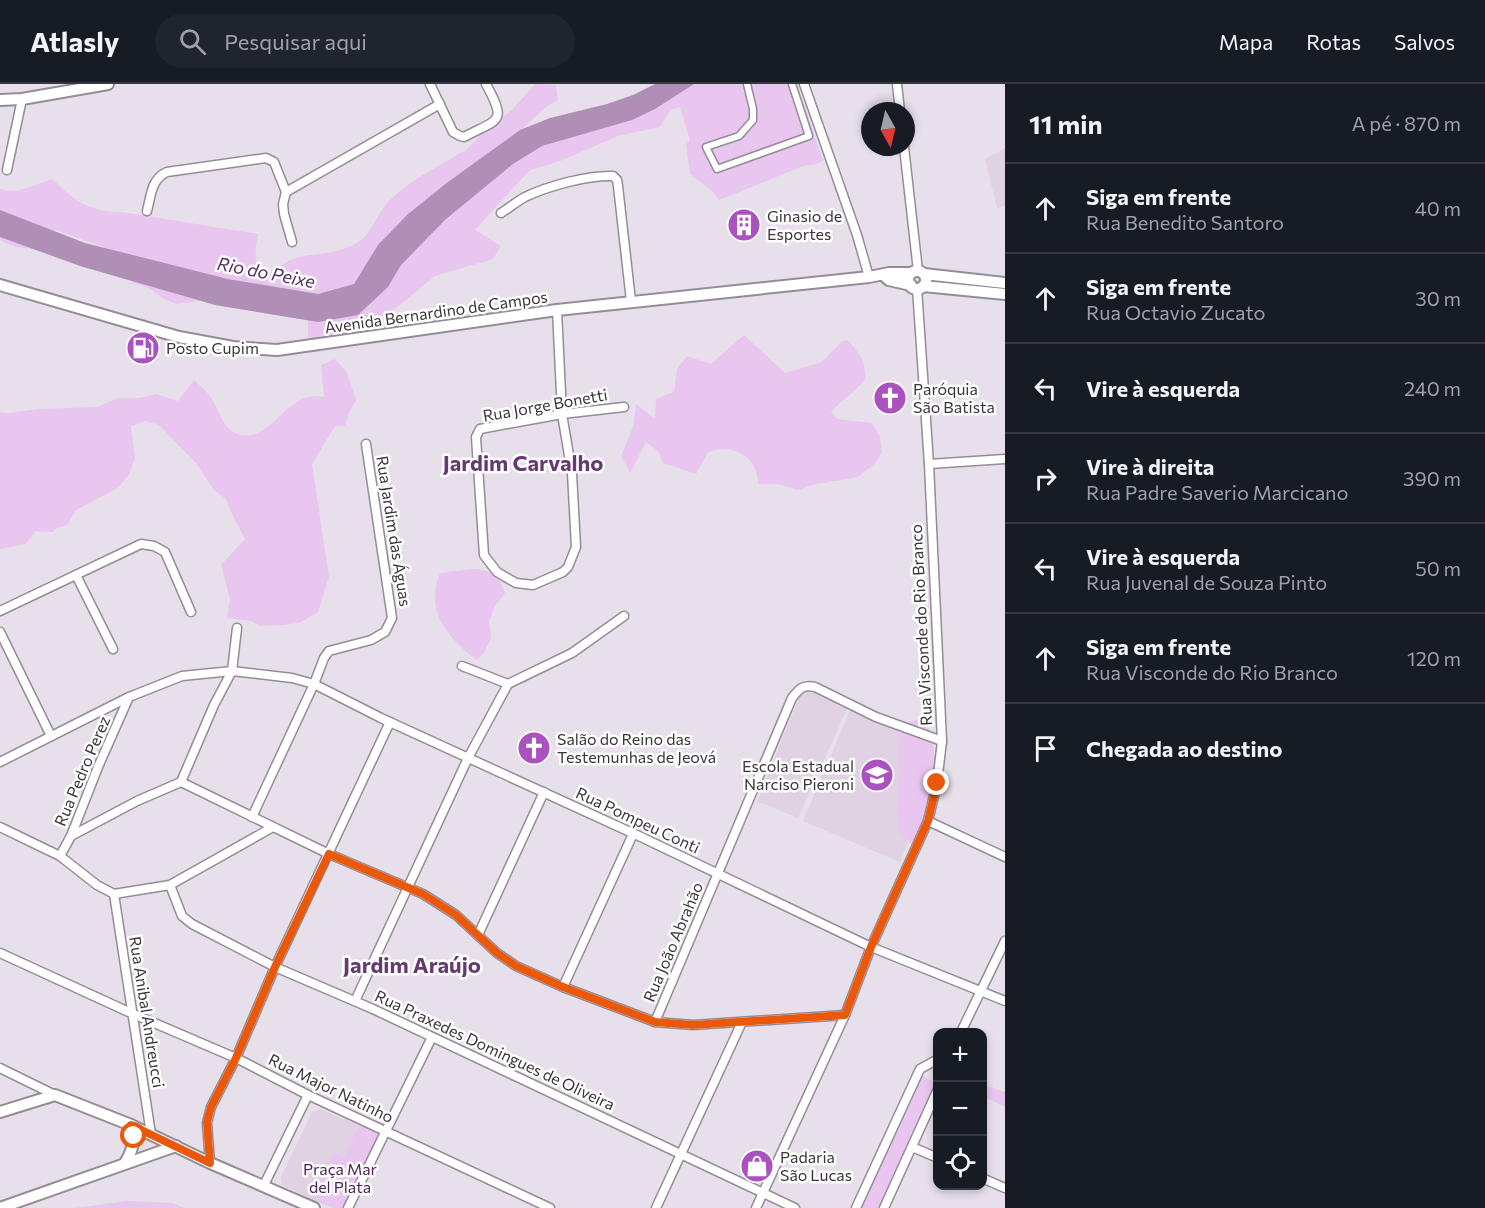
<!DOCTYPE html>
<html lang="pt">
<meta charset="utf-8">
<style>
:root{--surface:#171b24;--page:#20242c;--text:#f1f3f6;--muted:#9ea1a6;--line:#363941}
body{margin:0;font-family:Commissioner,sans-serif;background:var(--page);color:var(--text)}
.controls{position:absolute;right:18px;bottom:18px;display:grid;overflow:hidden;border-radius:12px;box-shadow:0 3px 9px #0003}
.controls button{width:54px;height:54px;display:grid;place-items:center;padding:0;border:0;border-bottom:2px solid var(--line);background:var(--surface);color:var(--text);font:30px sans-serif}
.compass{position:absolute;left:861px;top:18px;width:54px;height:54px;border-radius:50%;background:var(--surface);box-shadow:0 3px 9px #0003;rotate:172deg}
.stop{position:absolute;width:18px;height:18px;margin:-14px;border:4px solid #ea580c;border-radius:50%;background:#fff}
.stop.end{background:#ea580c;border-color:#fff;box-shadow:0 2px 6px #0008}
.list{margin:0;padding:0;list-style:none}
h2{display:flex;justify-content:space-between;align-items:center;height:78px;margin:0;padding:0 24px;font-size:26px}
h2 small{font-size:20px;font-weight:400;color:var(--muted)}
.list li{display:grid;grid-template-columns:39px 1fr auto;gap:18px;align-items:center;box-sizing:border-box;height:90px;padding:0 24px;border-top:2px solid var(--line)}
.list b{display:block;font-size:22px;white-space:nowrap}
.list p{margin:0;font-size:20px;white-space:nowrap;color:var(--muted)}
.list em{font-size:20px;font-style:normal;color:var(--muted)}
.icon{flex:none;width:33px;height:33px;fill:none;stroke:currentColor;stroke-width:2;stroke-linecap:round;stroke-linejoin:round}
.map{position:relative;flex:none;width:1005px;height:1124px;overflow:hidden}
header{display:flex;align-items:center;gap:36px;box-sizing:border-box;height:84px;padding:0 30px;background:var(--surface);border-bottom:2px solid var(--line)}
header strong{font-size:28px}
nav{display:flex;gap:33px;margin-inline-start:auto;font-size:21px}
.search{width:420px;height:54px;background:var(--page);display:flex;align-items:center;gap:15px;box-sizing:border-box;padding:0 21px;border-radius:33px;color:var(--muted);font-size:22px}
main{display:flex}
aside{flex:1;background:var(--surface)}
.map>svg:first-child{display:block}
.built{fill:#e0d2e3}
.green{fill:#e8c6f0}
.water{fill:#b08fb7}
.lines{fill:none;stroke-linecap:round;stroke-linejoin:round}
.pedestrian-casing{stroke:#948c96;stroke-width:9}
.minor-casing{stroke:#948c96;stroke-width:11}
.tertiary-casing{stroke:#948c96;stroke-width:14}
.pedestrian{stroke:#fff;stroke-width:6}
.minor{stroke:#fff;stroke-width:8}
.tertiary{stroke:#fff;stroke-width:10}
.route{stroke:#ea580c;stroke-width:8}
.labels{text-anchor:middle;stroke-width:5;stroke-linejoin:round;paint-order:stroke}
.poi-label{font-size:16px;fill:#393539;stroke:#fff;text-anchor:start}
.street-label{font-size:16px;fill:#393539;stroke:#fff}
.park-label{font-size:16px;fill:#4e2458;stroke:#fff}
.water-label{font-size:18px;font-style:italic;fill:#562b60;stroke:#fff}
.district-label{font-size:22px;font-weight:bold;fill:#663a70;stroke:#fff}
</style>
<header>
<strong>Atlasly</strong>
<div class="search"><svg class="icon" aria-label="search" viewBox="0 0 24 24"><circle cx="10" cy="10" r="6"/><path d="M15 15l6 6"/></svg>Pesquisar aqui</div>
<nav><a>Mapa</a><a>Rotas</a><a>Salvos</a></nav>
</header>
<main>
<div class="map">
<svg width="1005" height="1124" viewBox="0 0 1005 1124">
<rect width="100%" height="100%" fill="#e7dfea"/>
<g class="built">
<polygon points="1005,64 1005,122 997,124 985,75"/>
<polygon points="809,608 815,609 847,625 798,734 757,717 801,609"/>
<polygon points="850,626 929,659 929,706 900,778 803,737"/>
<polygon points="319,1025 359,1041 344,1073 334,1069 312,1115 282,1101 281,1093 312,1028"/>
</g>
<g class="green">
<path d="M 535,0 L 556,1 L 558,16 L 546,23 L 420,138 L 443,139 L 525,66 L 673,0 L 797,0 L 823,77 L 815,80 L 806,81 L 719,116 L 713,108 L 690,90 L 686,60 L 690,57 L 680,23 L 670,26 L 660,43 L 618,52 L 560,77 L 530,86 L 475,146 L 501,162 L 493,175 L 435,192 L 395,225 L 365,240 L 363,247 C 347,253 324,260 308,253 L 308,236 L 293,216 L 220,192 L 218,209 L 206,216 L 176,220 L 162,214 L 149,204 L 133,199 L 124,187 L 120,172 L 106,164 L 56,146 C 51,150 48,157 42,160 C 29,168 13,163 0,156 L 0,105 C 23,111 32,100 53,95 C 74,118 91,128 122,128 L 258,150 L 255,168 L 257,182 L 271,188 C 280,182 288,176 299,173 C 319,169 339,170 357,159 C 374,148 377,127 391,115 C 410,96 438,83 460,69 L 464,68 L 486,46 L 512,26 Z"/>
<path d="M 744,251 L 785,289 L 822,278 L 841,258 L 847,256 C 861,271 864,274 866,294 C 855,309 843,314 831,328 L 837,335 L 872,339 L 880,353 L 882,369 L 874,380 L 858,393 L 812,401 L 798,406 L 779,400 L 758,400 C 758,373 734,359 708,368 L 696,390 L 663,379 L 658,367 L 646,358 L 630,389 L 621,372 L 634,340 L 636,320 L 655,335 L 656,315 L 674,308 L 677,285 L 687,272 L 711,280 Z"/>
<path d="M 335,275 L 346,287 L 356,316 L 348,331 L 345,342 L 335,342 L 312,380 L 329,493 L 318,528 L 299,539 L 282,541 L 260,542 L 251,537 L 227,534 L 230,515 L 221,481 L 245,455 L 231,428 L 226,415 L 213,405 L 196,379 L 159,341 L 145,337 L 131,342 L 135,375 L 129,390 L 119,403 L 76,426 L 67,441 L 57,444 L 53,448 L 36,447 L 25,460 L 0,465 L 0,328 L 7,329 L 40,325 L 97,323 L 118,314 L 139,314 L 156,310 L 178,317 L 194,296 C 200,302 209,309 213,317 C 222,334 226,354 251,351 C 276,347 290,306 324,313 L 321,281 Z"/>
<path d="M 473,485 C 491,486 499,492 505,509 L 495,522 L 489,537 L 491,554 L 484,569 L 477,576 C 448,554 424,527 440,489 Z"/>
<path d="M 916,636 L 929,645 C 941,680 931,699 924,732 C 922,741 922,751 920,760 L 910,759 L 899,746 L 897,729 L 900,686 L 898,670 L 903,640 Z"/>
<polygon points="922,992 936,999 879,1124 860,1124"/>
<polygon points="982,1000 1005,1008 1005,1023 983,1012"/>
<polygon points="359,1041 379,1050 345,1124 333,1124 312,1115 334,1069 344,1073"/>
<polygon points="127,1117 173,1119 184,1124 75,1124"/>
</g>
<polygon class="water" points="655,0 694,0 655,25 632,36 542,62 513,80 445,136 401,181 388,203 358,231 318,238 215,221 80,182 0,153 0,126 85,159 228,195 318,210 354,200 378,161 408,130 448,98 520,46 550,34 607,20 633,11"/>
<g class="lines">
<defs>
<polyline id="pedestrian" points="747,0 753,25 753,36 739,52 706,63 717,85 809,52 792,0"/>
<g id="minor">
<path d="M 430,0 L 453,48 L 460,52 L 464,53 C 500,34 507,39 486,0"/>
<polyline points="804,0 857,151 869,193"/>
<polyline points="897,0 900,27"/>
<polyline points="904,63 918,187"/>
<polyline points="7,86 22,15"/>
<polyline points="286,108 440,20"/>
<path d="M 147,127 C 151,112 151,95 167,88 L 266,74 L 274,78 L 286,108 L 283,120 L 284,130 L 292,158"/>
<path d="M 501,129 C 509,124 516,118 525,113 C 548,102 588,91 613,92 L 617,96 L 618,102 L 631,217"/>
<polyline points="557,226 562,330 572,389 576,463 568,483 563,488 533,501 516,499 497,488 484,471 476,353 480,345 562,330 624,323"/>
<polyline points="929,380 1005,375"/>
<polyline points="76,491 113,565"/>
<polyline points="0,527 141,460 154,462 165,468 191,528"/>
<polyline points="0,548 51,652"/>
<polyline points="462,582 508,600 572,569 624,532"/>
<polyline points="0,678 129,613 182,592 232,587 292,594 314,600 381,634 639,752 871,863 1005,917"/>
<polyline points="181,698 214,621 232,587 237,544"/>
<polyline points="252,733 314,600 324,574 329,567 371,556 385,548 392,534 366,360"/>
<polyline points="928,737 1005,773"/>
<polyline points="0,743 60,772 97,801 114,810 170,801 273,743"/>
<polyline points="71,752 137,717 181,698 329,770 423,810 456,831 497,869 516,882 563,903 655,938 693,941 845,931"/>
<polyline points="60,772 71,752 98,683 129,613"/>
<polyline points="170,801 182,832 192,840 275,883 373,925 795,1124"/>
<polyline points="114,810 151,1050"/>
<polyline points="478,851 544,708"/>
<polyline points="0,869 131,929 236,974 308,1011 550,1124"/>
<polyline points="563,903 633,750"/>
<polyline points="355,917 468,674 508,600"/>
<path d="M 655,938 L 792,614 C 799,605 803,600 815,603 L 876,633 L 942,657"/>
<polyline points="961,948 1005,857"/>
<polyline points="0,984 55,1011"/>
<polyline points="912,1063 938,1074"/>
<polyline points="210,1079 207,1039 211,1023 236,974 275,883 390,638"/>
<polyline points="982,1094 1005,1104"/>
<polyline points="264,1101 308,1011"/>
<polyline points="348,1124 432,953"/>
<polyline points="656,1124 742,938"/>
<polyline points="756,1124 845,931 871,863 928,737 937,699 942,657 929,380 917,204"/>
<polyline points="856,1124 920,985 938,975"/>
<polyline points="884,1124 938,1005"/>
</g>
<g id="tertiary">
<polyline points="0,16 22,15 108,0"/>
<circle cx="917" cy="196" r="9"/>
<polyline points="924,190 1005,199"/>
<polyline points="883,191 889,196 911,201"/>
<polyline points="0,201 179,253 233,263 277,266 557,226 869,193 889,189 911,189"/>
<polyline points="923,202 1005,210"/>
<polyline points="0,1028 55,1011 131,1041 210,1079 314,1124"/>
<path d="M 125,1079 C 133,1066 135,1057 131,1041"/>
<polyline points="0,1124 176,1062"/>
</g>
</defs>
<use href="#pedestrian" class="pedestrian-casing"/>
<use href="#minor" class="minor-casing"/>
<use href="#tertiary" class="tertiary-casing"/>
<use href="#pedestrian" class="pedestrian"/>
<use href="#minor" class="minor"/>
<use href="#tertiary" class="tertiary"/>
</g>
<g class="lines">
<polyline class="route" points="134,1052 131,1041 210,1079 207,1038 211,1023 236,974 275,883 329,770 423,810 456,831 497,869 516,882 563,903 655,938 693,941 845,931 871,863 928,737 937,699"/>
</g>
<defs>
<symbol id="building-disc" viewBox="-11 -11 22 22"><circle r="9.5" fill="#aa52bf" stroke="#fff"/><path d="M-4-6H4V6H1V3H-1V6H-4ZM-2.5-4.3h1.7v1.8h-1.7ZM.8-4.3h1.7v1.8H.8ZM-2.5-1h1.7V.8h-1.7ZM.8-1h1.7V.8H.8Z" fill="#fff"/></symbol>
<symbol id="fuel-disc" viewBox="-11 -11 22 22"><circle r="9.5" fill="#aa52bf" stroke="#fff"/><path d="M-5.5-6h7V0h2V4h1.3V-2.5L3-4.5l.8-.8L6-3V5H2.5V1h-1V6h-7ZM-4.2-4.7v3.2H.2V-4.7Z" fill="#fff"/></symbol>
<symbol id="church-disc" viewBox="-11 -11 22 22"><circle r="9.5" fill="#aa52bf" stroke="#fff"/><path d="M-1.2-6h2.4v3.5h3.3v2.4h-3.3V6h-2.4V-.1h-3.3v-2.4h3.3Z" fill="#fff"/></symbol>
<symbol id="school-disc" viewBox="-11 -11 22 22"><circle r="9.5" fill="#aa52bf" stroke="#fff"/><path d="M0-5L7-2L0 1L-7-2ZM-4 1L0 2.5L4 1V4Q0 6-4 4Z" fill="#fff"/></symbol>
<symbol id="shop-disc" viewBox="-11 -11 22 22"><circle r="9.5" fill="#aa52bf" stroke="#fff"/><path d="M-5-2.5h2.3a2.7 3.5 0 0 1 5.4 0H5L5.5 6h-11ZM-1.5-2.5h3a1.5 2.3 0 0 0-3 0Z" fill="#fff"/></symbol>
</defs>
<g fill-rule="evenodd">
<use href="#building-disc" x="725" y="122" width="38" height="38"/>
<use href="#fuel-disc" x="124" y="245" width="38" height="38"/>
<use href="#church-disc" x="871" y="295" width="38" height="38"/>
<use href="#church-disc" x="515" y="645" width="38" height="38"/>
<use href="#school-disc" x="858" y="672" width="38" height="38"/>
<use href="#shop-disc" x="738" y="1063" width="38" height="38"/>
</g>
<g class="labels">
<g class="poi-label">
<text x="767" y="138">Ginasio de<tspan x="767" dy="18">Esportes</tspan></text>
<text x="166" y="270">Posto Cupim</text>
<text x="913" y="311">Paróquia<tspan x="913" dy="18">São Batista</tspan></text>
<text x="557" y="661">Salão do Reino das<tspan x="557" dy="18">Testemunhas de Jeová</tspan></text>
<text x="854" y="688" text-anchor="end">Escola Estadual<tspan x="854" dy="18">Narciso Pieroni</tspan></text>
<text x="780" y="1079">Padaria<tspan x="780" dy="18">São Lucas</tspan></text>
</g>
<g class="street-label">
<text transform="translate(436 228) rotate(-8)" y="6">Avenida Bernardino de Campos</text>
<text transform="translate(545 321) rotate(-10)" y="6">Rua Jorge Bonetti</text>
<text transform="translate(394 447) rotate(81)" y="6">Rua Jardim das Águas</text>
<text transform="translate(921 541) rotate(-93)" y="6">Rua Visconde do Rio Branco</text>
<text transform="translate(82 687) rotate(-67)" y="6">Rua Pedro Perez</text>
<text transform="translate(638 736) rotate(25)" y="6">Rua Pompeu Conti</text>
<text transform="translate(673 858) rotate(-67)" y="6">Rua João Abrahão</text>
<text transform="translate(147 928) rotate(81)" y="6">Rua Anibal Andreucci</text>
<text transform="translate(495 966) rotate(25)" y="6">Rua Praxedes Domingues de Oliveira</text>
<text transform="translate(331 1004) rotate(26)" y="6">Rua Major Natinho</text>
</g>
<g class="park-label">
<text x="340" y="1091">Praça Mar<tspan x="340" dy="18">del Plata</tspan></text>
</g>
<g class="water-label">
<text transform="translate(266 189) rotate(11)" y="6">Rio do Peixe</text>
</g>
<g class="district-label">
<text x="523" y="387">Jardim Carvalho</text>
<text x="412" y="889">Jardim Araújo</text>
</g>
</g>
</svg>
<div class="controls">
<button>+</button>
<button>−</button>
<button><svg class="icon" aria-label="locate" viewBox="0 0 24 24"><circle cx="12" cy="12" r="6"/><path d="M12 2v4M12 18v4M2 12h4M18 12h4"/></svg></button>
</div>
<svg class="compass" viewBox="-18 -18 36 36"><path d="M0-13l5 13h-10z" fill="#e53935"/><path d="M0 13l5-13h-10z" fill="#9ea1a6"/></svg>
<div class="stop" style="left:134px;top:1052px"></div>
<div class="stop end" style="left:937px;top:699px"></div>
</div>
<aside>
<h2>11 min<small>A pé · 870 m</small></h2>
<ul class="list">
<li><svg class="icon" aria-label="ahead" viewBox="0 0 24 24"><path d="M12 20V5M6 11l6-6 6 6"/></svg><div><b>Siga em frente</b><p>Rua Benedito Santoro</p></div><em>40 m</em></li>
<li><svg class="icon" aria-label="ahead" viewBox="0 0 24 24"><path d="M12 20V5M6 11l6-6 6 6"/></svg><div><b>Siga em frente</b><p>Rua Octavio Zucato</p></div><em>30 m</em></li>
<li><svg class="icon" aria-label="left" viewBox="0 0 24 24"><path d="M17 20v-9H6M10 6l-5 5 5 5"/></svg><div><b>Vire à esquerda</b></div><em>240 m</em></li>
<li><svg class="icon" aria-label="right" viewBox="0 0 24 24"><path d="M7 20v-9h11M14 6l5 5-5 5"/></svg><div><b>Vire à direita</b><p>Rua Padre Saverio Marcicano</p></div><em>390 m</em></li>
<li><svg class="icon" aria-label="left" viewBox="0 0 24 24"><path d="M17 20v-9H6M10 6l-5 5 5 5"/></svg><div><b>Vire à esquerda</b><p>Rua Juvenal de Souza Pinto</p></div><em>50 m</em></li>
<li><svg class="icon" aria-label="ahead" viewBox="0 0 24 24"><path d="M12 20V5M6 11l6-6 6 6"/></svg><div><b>Siga em frente</b><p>Rua Visconde do Rio Branco</p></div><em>120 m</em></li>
<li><svg class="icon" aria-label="arrive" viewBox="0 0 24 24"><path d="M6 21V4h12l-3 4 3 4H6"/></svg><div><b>Chegada ao destino</b></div></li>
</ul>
</aside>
</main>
